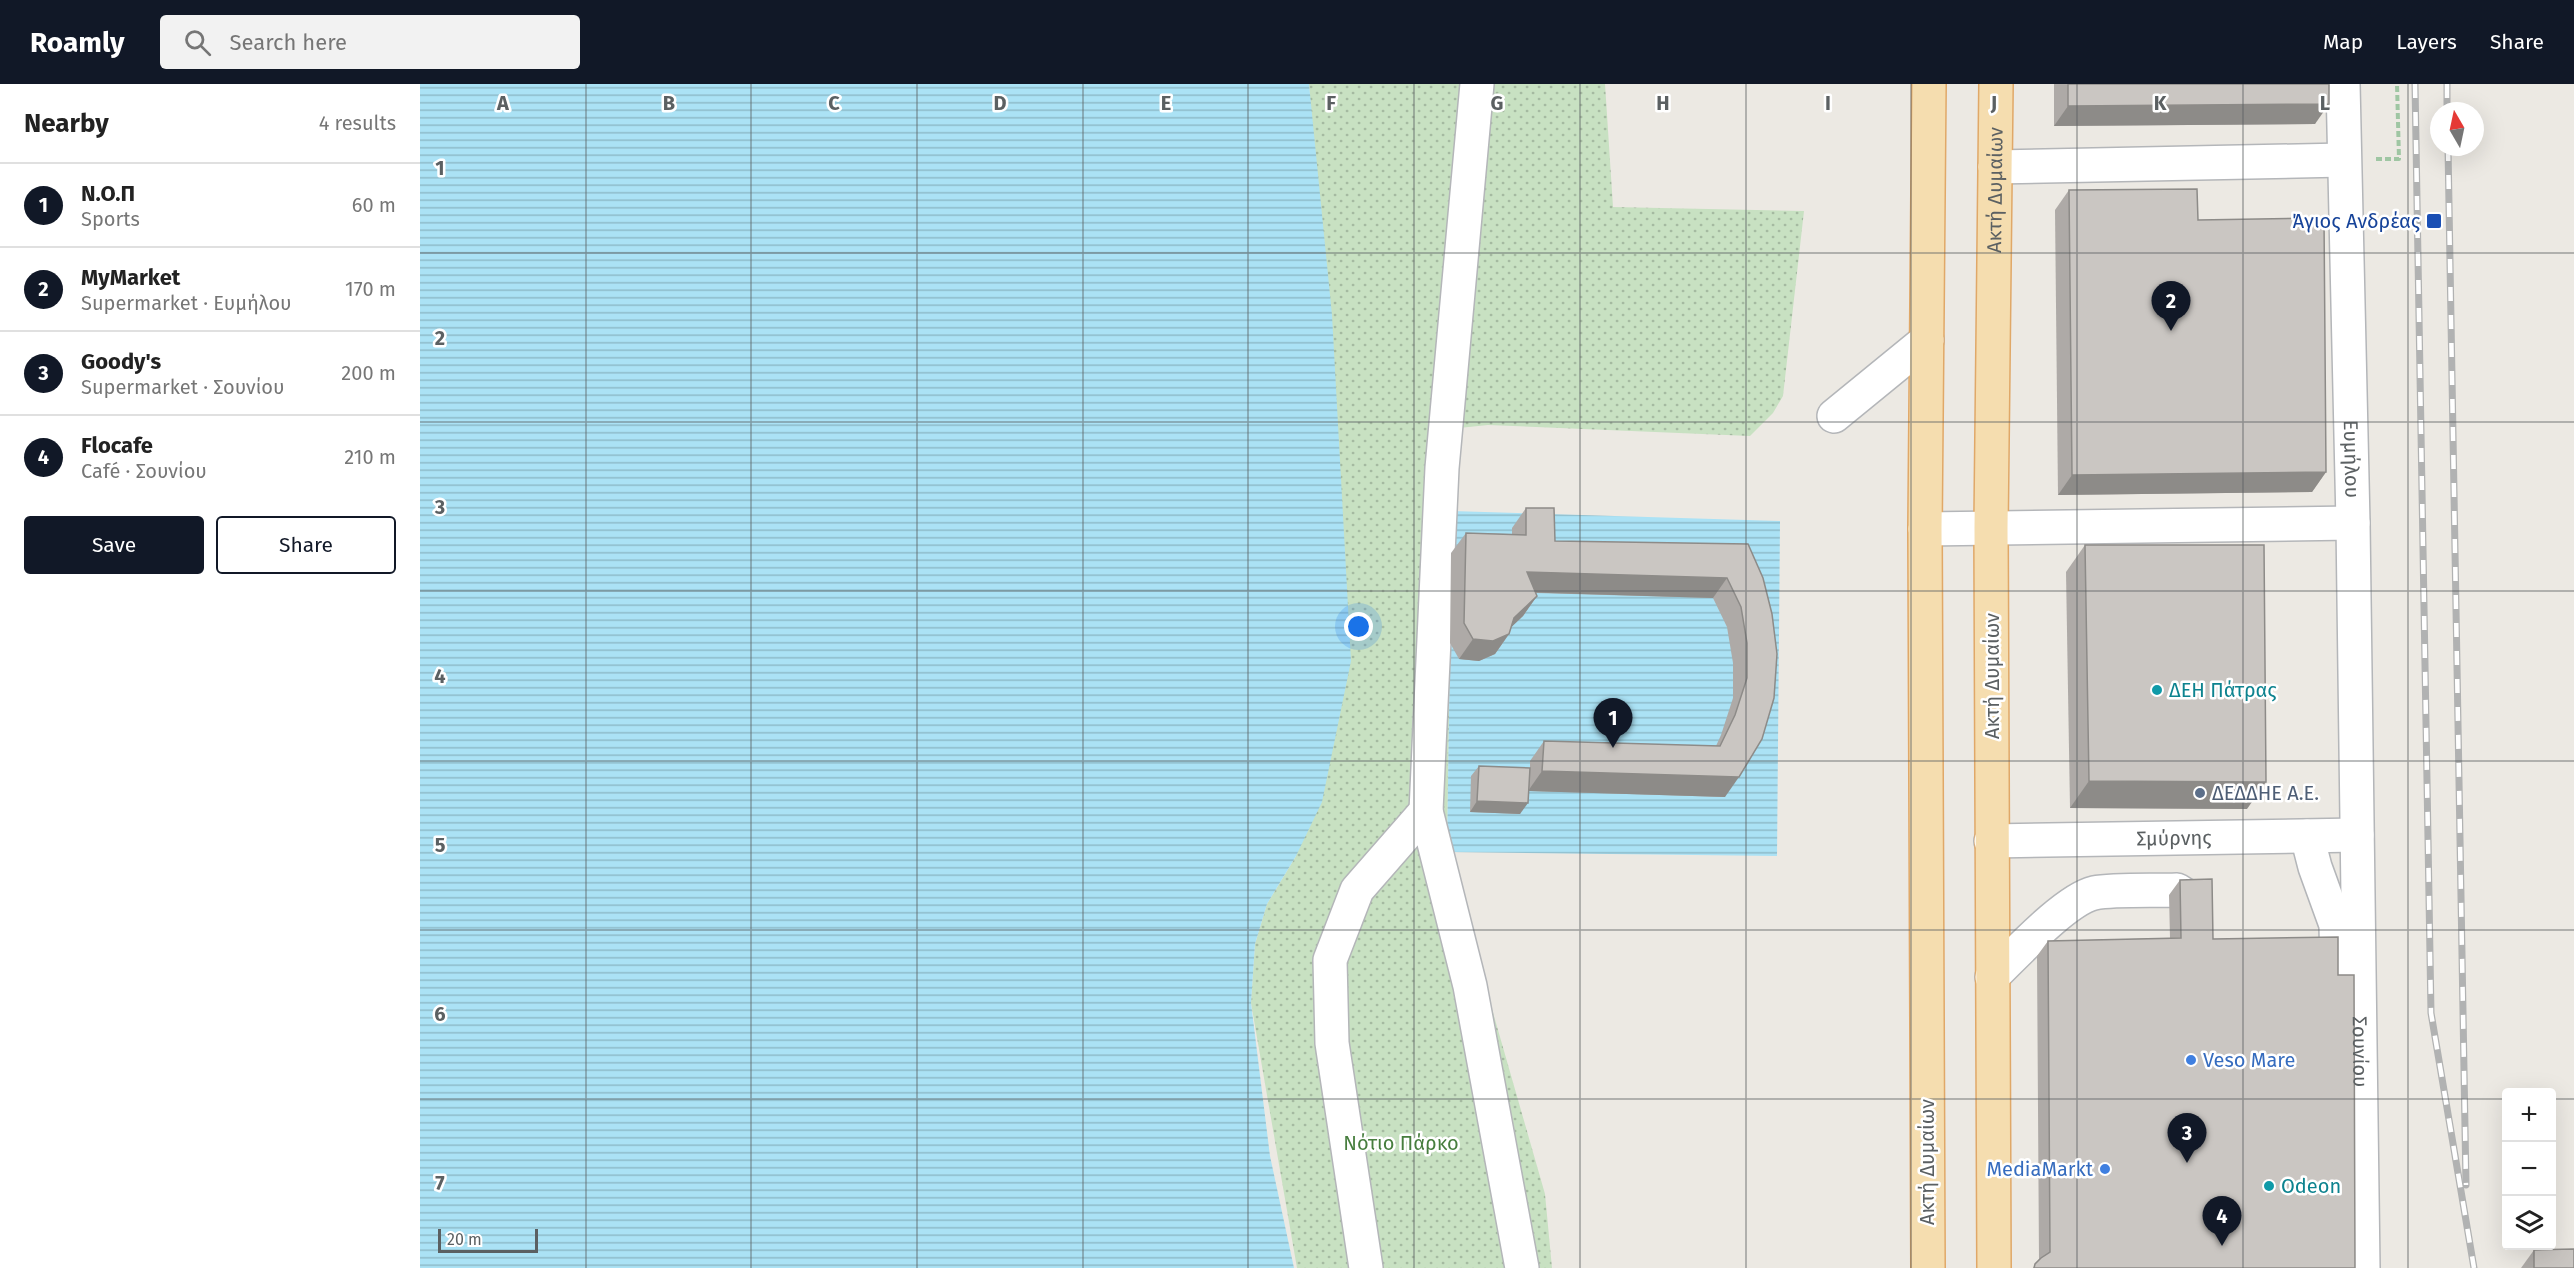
<!DOCTYPE html>
<meta charset="utf-8">
<style>
:root{--surface:#fff;--page:#f2f2f2;--text:#222;--muted:#767676;--line:#e0e0e0;--accent:#111827}
body{margin:0;font-family:"Fira Sans",sans-serif;background:var(--page);color:var(--text)}
.controls{position:absolute;right:18px;bottom:18px;display:grid;overflow:hidden;border-radius:6px;box-shadow:0 6px 24px #0002}
.controls button{width:54px;height:54px;display:grid;place-items:center;padding:0;border:0;border-bottom:2px solid var(--line);background:var(--surface);color:var(--text);font:30px sans-serif}
.compass{position:absolute;left:2010px;top:18px;width:54px;height:54px;border-radius:50%;background:var(--surface);box-shadow:0 6px 24px #0002;rotate:351deg}
.scale{position:absolute;left:18px;bottom:15px;width:100px;box-sizing:border-box;padding-left:6px;border:3px solid #5b6062;border-top:0;font-size:16px;line-height:21px;white-space:nowrap;color:#5b6062;-webkit-text-stroke:4px #fff;paint-order:stroke}
.you{position:absolute;left:939px;top:543px;width:21px;height:21px;margin:-15px;border:4px solid #fff;border-radius:50%;background:#1a73e8;box-shadow:0 0 0 9px #1a73e833}
.badge{display:grid;place-items:center;width:39px;height:39px;border-radius:50%;background:var(--accent);color:#fff;font-size:20px;font-weight:700}
.pin{position:absolute;translate:-50% -50px;filter:drop-shadow(0 2px 3px #0008)}
.pin::after{content:'';position:absolute;top:32px;width:21px;height:18px;background:inherit;clip-path:polygon(0 0,100% 0,50% 100%)}
.list{margin:0;padding:0;list-style:none}
h2{display:flex;justify-content:space-between;align-items:center;height:78px;margin:0;padding:0 24px;font-size:26px}
h2 small{font-size:20px;font-weight:400;color:var(--muted)}
.list li{display:grid;grid-template-columns:39px 1fr auto;gap:18px;align-items:center;box-sizing:border-box;height:84px;padding:0 24px;border-top:2px solid var(--line)}
.list b{display:block;font-size:22px;white-space:nowrap}
.list p{margin:0;font-size:20px;white-space:nowrap;color:var(--muted)}
.list em{font-size:20px;font-style:normal;color:var(--muted)}
.actions{display:flex;gap:12px;padding:18px 24px}
.actions a{flex:1;padding:14px 0;border:2px solid var(--accent);border-radius:6px;text-align:center;font-size:21px;color:var(--accent)}
.actions .main{background:var(--accent);color:#fff}
.icon{flex:none;width:33px;height:33px;fill:none;stroke:currentColor;stroke-width:2;stroke-linecap:round;stroke-linejoin:round}
.map{position:relative;flex:none;width:2154px;height:1184px;overflow:hidden}
header{display:flex;align-items:center;gap:36px;box-sizing:border-box;height:84px;padding:0 30px;background:var(--accent);color:#fff}
header strong{font-size:28px}
nav{display:flex;gap:33px;margin-inline-start:auto;font-size:21px}
.search{width:420px;height:54px;background:var(--page);display:flex;align-items:center;gap:15px;box-sizing:border-box;padding:0 21px;border-radius:6px;color:var(--muted);font-size:22px}
main{display:flex}
aside{flex:1;background:var(--surface)}
.map>svg:first-child{display:block}
.park{fill:url(#park-dots)}
.water{fill:url(#water-rules)}
.lines{fill:none;stroke-linecap:round;stroke-linejoin:round}
.minor-casing{stroke:#b4b6b9;stroke-width:36}
.major-casing{stroke:#e0a868;stroke-width:36}
.path{stroke:#9fc6a3;stroke-width:4;stroke-dasharray:6 3;stroke-linecap:butt}
.minor{stroke:#fff;stroke-width:33}
.major{stroke:#f5ddaf;stroke-width:33}
.rail-casing{stroke:#b1b2b2;stroke-width:7}
.rail{stroke:#fff;stroke-width:4.5;stroke-dasharray:14;stroke-linecap:butt}
.wall{fill:#aeaaa7}
.shaded-wall{fill:#8d8b88}
.building{fill:#cac6c2;stroke:#8d8b88;stroke-width:1.5}
.grid{fill:none;stroke:#5b6062;stroke-width:1.5;stroke-opacity:0.55}
.transit-dot{fill:#1a4fb4;stroke:#fff;stroke-width:2}
.culture-dot{fill:#0f9aa8;stroke:#fff;stroke-width:2}
.service-dot{fill:#5c6f8a;stroke:#fff;stroke-width:2}
.shop-dot{fill:#3f7fe0;stroke:#fff;stroke-width:2}
.labels{text-anchor:middle;stroke-width:5;stroke-linejoin:round;paint-order:stroke}
.street-label{font-size:20px;fill:#5b6062;stroke:#fff}
.transit-label{font-size:20px;fill:#164399;stroke:#fff;text-anchor:end}
.culture-label{font-size:20px;fill:#0d838f;stroke:#fff;text-anchor:start}
.service-label{font-size:20px;fill:#4e5e75;stroke:#fff;text-anchor:start}
.shop-label{font-size:20px;fill:#366cbe;stroke:#fff;text-anchor:start}
.park-label{font-size:20px;fill:#477e3e;stroke:#fff}
.grid-label{font-size:20px;text-anchor:middle;font-weight:bold;fill:#5b6062;stroke:#fff;stroke-width:5;stroke-linejoin:round;paint-order:stroke}
</style>
<header>
<strong>Roamly</strong>
<div class="search"><svg class="icon" aria-label="search" viewBox="0 0 24 24"><circle cx="10" cy="10" r="6"/><path d="M15 15l6 6"/></svg>Search here</div>
<nav><a>Map</a><a>Layers</a><a>Share</a></nav>
</header>
<main>
<aside>
<h2>Nearby<small>4 results</small></h2>
<ul class="list">
<li><span class="badge">1</span><div><b>Ν.Ο.Π</b><p>Sports</p></div><em>60 m</em></li>
<li><span class="badge">2</span><div><b>MyMarket</b><p>Supermarket · Ευμήλου</p></div><em>170 m</em></li>
<li><span class="badge">3</span><div><b>Goody's</b><p>Supermarket · Σουνίου</p></div><em>200 m</em></li>
<li><span class="badge">4</span><div><b>Flocafe</b><p>Café · Σουνίου</p></div><em>210 m</em></li>
</ul>
<div class="actions"><a class="main">Save</a><a>Share</a></div>
</aside>
<div class="map">
<svg width="2154" height="1184" viewBox="0 0 2154 1184">
<defs>
<pattern id="park-dots" width="8" height="8" patternUnits="userSpaceOnUse" patternTransform="scale(1.5)"><rect width="8" height="8" fill="#c8e1c2"/><path d="M2 2h.1M6 6h.1" fill="none" stroke="#a5baa1" stroke-width="1.8" stroke-linecap="round"/></pattern>
<pattern id="water-rules" width="6" height="5" patternUnits="userSpaceOnUse" patternTransform="scale(1.5)"><rect width="6" height="5" fill="#abe2f5"/><path d="M0 2.5h6" fill="none" stroke="#8ebbca"/></pattern>
</defs>
<rect width="100%" height="100%" fill="#ece9e3"/>
<polygon class="park" points="889,0 1185,0 1193,123 1384,127 1363,312 1353,329 1330,352 1068,341 1039,344 1032,427 1027,768 1125,1110 1132,1184 877,1184 831,919 835,860 847,820 876,772 893,57"/>
<g class="water">
<polygon points="0,0 889,0 912,231 931,577 902,718 876,772 847,820 835,860 831,919 850,1072 874,1184 0,1184"/>
<polygon points="1032,427 1360,437 1357,772 1027,768"/>
</g>
<g class="lines">
<defs>
<g id="minor">
<polyline points="1057,0 1022,384 1006,727 1050,902 1102,1184"/>
<path id="s1" d="M 1923,0 L 1933,439 L 1943,1184"/>
<polyline points="1575,83 1924,76"/>
<polyline points="1414,332 1507,256"/>
<polyline points="1505,445 1933,439"/>
<polyline points="1887,752 1895,783 1916,841 1917,884"/>
<path id="s2" d="M 1571,757 L 1937,751"/>
<path d="M 1572,893 C 1595,871 1645,816 1674,809 C 1695,805 1734,807 1757,806 L 1765,811"/>
<polyline points="946,1184 912,959 910,876 937,806 1006,727"/>
</g>
<g id="major">
<polyline points="1508,1184 1505,445 1509,0"/>
<path id="s3" d="M 1574,1184 L 1571,444 L 1576,0"/>
</g>
</defs>
<use href="#minor" class="minor-casing"/>
<use href="#major" class="major-casing"/>
<polyline class="path" points="1956,75 1979,75 1977,0"/>
<use href="#minor" class="minor"/>
<use href="#major" class="major"/>
<defs>
<g id="rail">
<polyline points="1995,0 2011,929 2054,1184"/>
<polyline points="2027,0 2027,27"/>
<polyline points="2028,63 2046,1101"/>
</g>
</defs>
<use href="#rail" class="rail-casing"/>
<use href="#rail" class="rail"/>
</g>
<g class="wall">
<polygon points="1634,0 1909,0 1895,40 1634,42"/>
<polygon points="1649,106 1778,136 1906,388 1892,408 1638,411 1635,126"/>
<polygon points="1106,424 1135,457 1328,460 1352,530 1305,713 1109,707 1100,730 1050,728 1051,692 1059,682 1110,685 1110,677 1124,657 1296,662 1301,651 1313,614 1313,579 1307,543 1293,514 1116,509 1117,512 1103,532 1091,543 1089,550 1075,570 1059,577 1039,575 1030,559 1031,469 1046,449 1092,450 1092,444"/>
<polygon points="1665,461 1827,725 1650,724 1646,488"/>
<polygon points="1760,796 1793,855 1918,891 1935,1184 1613,1184 1619,1175 1617,872 1628,857 1750,854 1749,811"/>
<polygon points="2114,1166 2154,1184 2101,1184"/>
</g>
<g class="shaded-wall">
<polygon points="1909,20 1895,40 1634,42 1648,22"/>
<polygon points="1906,388 1892,408 1638,411 1652,391"/>
<polygon points="1107,488 1307,494 1293,514 1093,508"/>
<polygon points="1117,512 1103,532 1080,554 1094,534"/>
<polygon points="1089,550 1075,570 1059,577 1039,575 1053,555"/>
<polygon points="1122,687 1319,693 1305,713 1108,707"/>
<polygon points="1669,697 1846,698 1827,725 1650,724"/>
<polygon points="1057,717 1108,719 1100,730 1050,728"/>
</g>
<g class="building">
<polygon points="1648,0 1909,0 1909,20 1648,22"/>
<polygon points="1777,105 1778,136 1904,134 1906,388 1652,391 1649,106"/>
<polygon points="1106,424 1134,424 1135,457 1328,460 1343,494 1352,530 1357,570 1354,614 1342,655 1319,693 1122,687 1124,657 1300,662 1315,631 1327,594 1327,559 1321,523 1307,494 1107,488 1117,512 1094,534 1089,550 1073,557 1053,555 1044,539 1046,449 1106,451"/>
<polygon points="1665,461 1844,461 1846,698 1669,697"/>
<polygon points="1059,682 1110,684 1108,719 1057,717"/>
<polygon points="1792,795 1793,855 1918,853 1918,891 1934,891 1935,1184 1614,1184 1615,1180 1621,1174 1630,1168 1628,857 1761,854 1760,796"/>
<polygon points="2154,1165 2154,1184 2114,1184 2114,1166"/>
</g>
<path class="grid" d="M 166,0 L 166,1184M 331,0 L 331,1184M 497,0 L 497,1184M 663,0 L 663,1184M 828,0 L 828,1184M 994,0 L 994,1184M 1160,0 L 1160,1184M 1326,0 L 1326,1184M 1491,0 L 1491,1184M 1657,0 L 1657,1184M 1823,0 L 1823,1184M 1988,0 L 1988,1184M 0,169 L 2154,169M 0,338 L 2154,338M 0,507 L 2154,507M 0,677 L 2154,677M 0,846 L 2154,846M 0,1015 L 2086,1015M 2132,1015 L 2154,1015"/>
<rect class="transit-dot" x="2006" y="129" width="16" height="16" rx="3"/>
<g class="culture-dot">
<circle cx="1737" cy="606" r="6"/>
<circle cx="1849" cy="1102" r="6"/>
</g>
<circle class="service-dot" cx="1780" cy="709" r="6"/>
<g class="shop-dot">
<circle cx="1771" cy="976" r="6"/>
<circle cx="1685" cy="1085" r="6"/>
</g>
<g class="labels">
<g class="street-label">
<text dy="7" stroke="none"><textPath href="#s3" startOffset="1078">Ακτή Δυμαίων</textPath></text>
<text dy="7" stroke="none"><textPath href="#s1" startOffset="375">Ευμήλου</textPath></text>
<text transform="translate(1572 592) rotate(-90)" y="7">Ακτή Δυμαίων</text>
<text dy="7" stroke="none"><textPath href="#s2" startOffset="183">Σμύρνης</textPath></text>
<text dy="7" stroke="none"><textPath href="#s1" startOffset="968">Σουνίου</textPath></text>
<text transform="translate(1507 1078) rotate(-90)" y="7">Ακτή Δυμαίων</text>
</g>
<g class="transit-label">
<text x="2000" y="144">Άγιος Ανδρέας</text>
</g>
<g class="culture-label">
<text x="1749" y="613">ΔΕΗ Πάτρας</text>
<text x="1861" y="1109">Odeon</text>
</g>
<g class="service-label">
<text x="1792" y="716">ΔΕΔΔΗΕ Α.Ε.</text>
</g>
<g class="shop-label">
<text x="1783" y="983">Veso Mare</text>
<text x="1673" y="1092" text-anchor="end">MediaMarkt</text>
</g>
<g class="park-label">
<text x="981" y="1066">Νότιο Πάρκο</text>
</g>
</g>
<g class="grid-label">
<text x="83" y="26">A</text>
<text x="249" y="26">B</text>
<text x="414" y="26">C</text>
<text x="580" y="26">D</text>
<text x="746" y="26">E</text>
<text x="911" y="26">F</text>
<text x="1077" y="26">G</text>
<text x="1243" y="26">H</text>
<text x="1408" y="26">I</text>
<text x="1574" y="26">J</text>
<text x="1740" y="26">K</text>
<text x="1905" y="26">L</text>
<text x="20" y="91">1</text>
<text x="20" y="261">2</text>
<text x="20" y="430">3</text>
<text x="20" y="599">4</text>
<text x="20" y="768">5</text>
<text x="20" y="937">6</text>
<text x="20" y="1106">7</text>
</g>
</svg>
<div class="controls">
<button>+</button>
<button>−</button>
<button><svg class="icon" aria-label="layers" viewBox="0 0 24 24"><path d="M12 4l9 5-9 5-9-5zM3 14l9 5 9-5"/></svg></button>
</div>
<svg class="compass" viewBox="-18 -18 36 36"><path d="M0-13l5 13h-10z" fill="#e53935"/><path d="M0 13l5-13h-10z" fill="#767676"/></svg>
<div class="scale">20 m</div>
<div class="you"></div>
<div class="pin badge" style="left:1193px;top:664px">1</div>
<div class="pin badge" style="left:1751px;top:247px">2</div>
<div class="pin badge" style="left:1767px;top:1079px">3</div>
<div class="pin badge" style="left:1802px;top:1162px">4</div>
</div>
</main>
